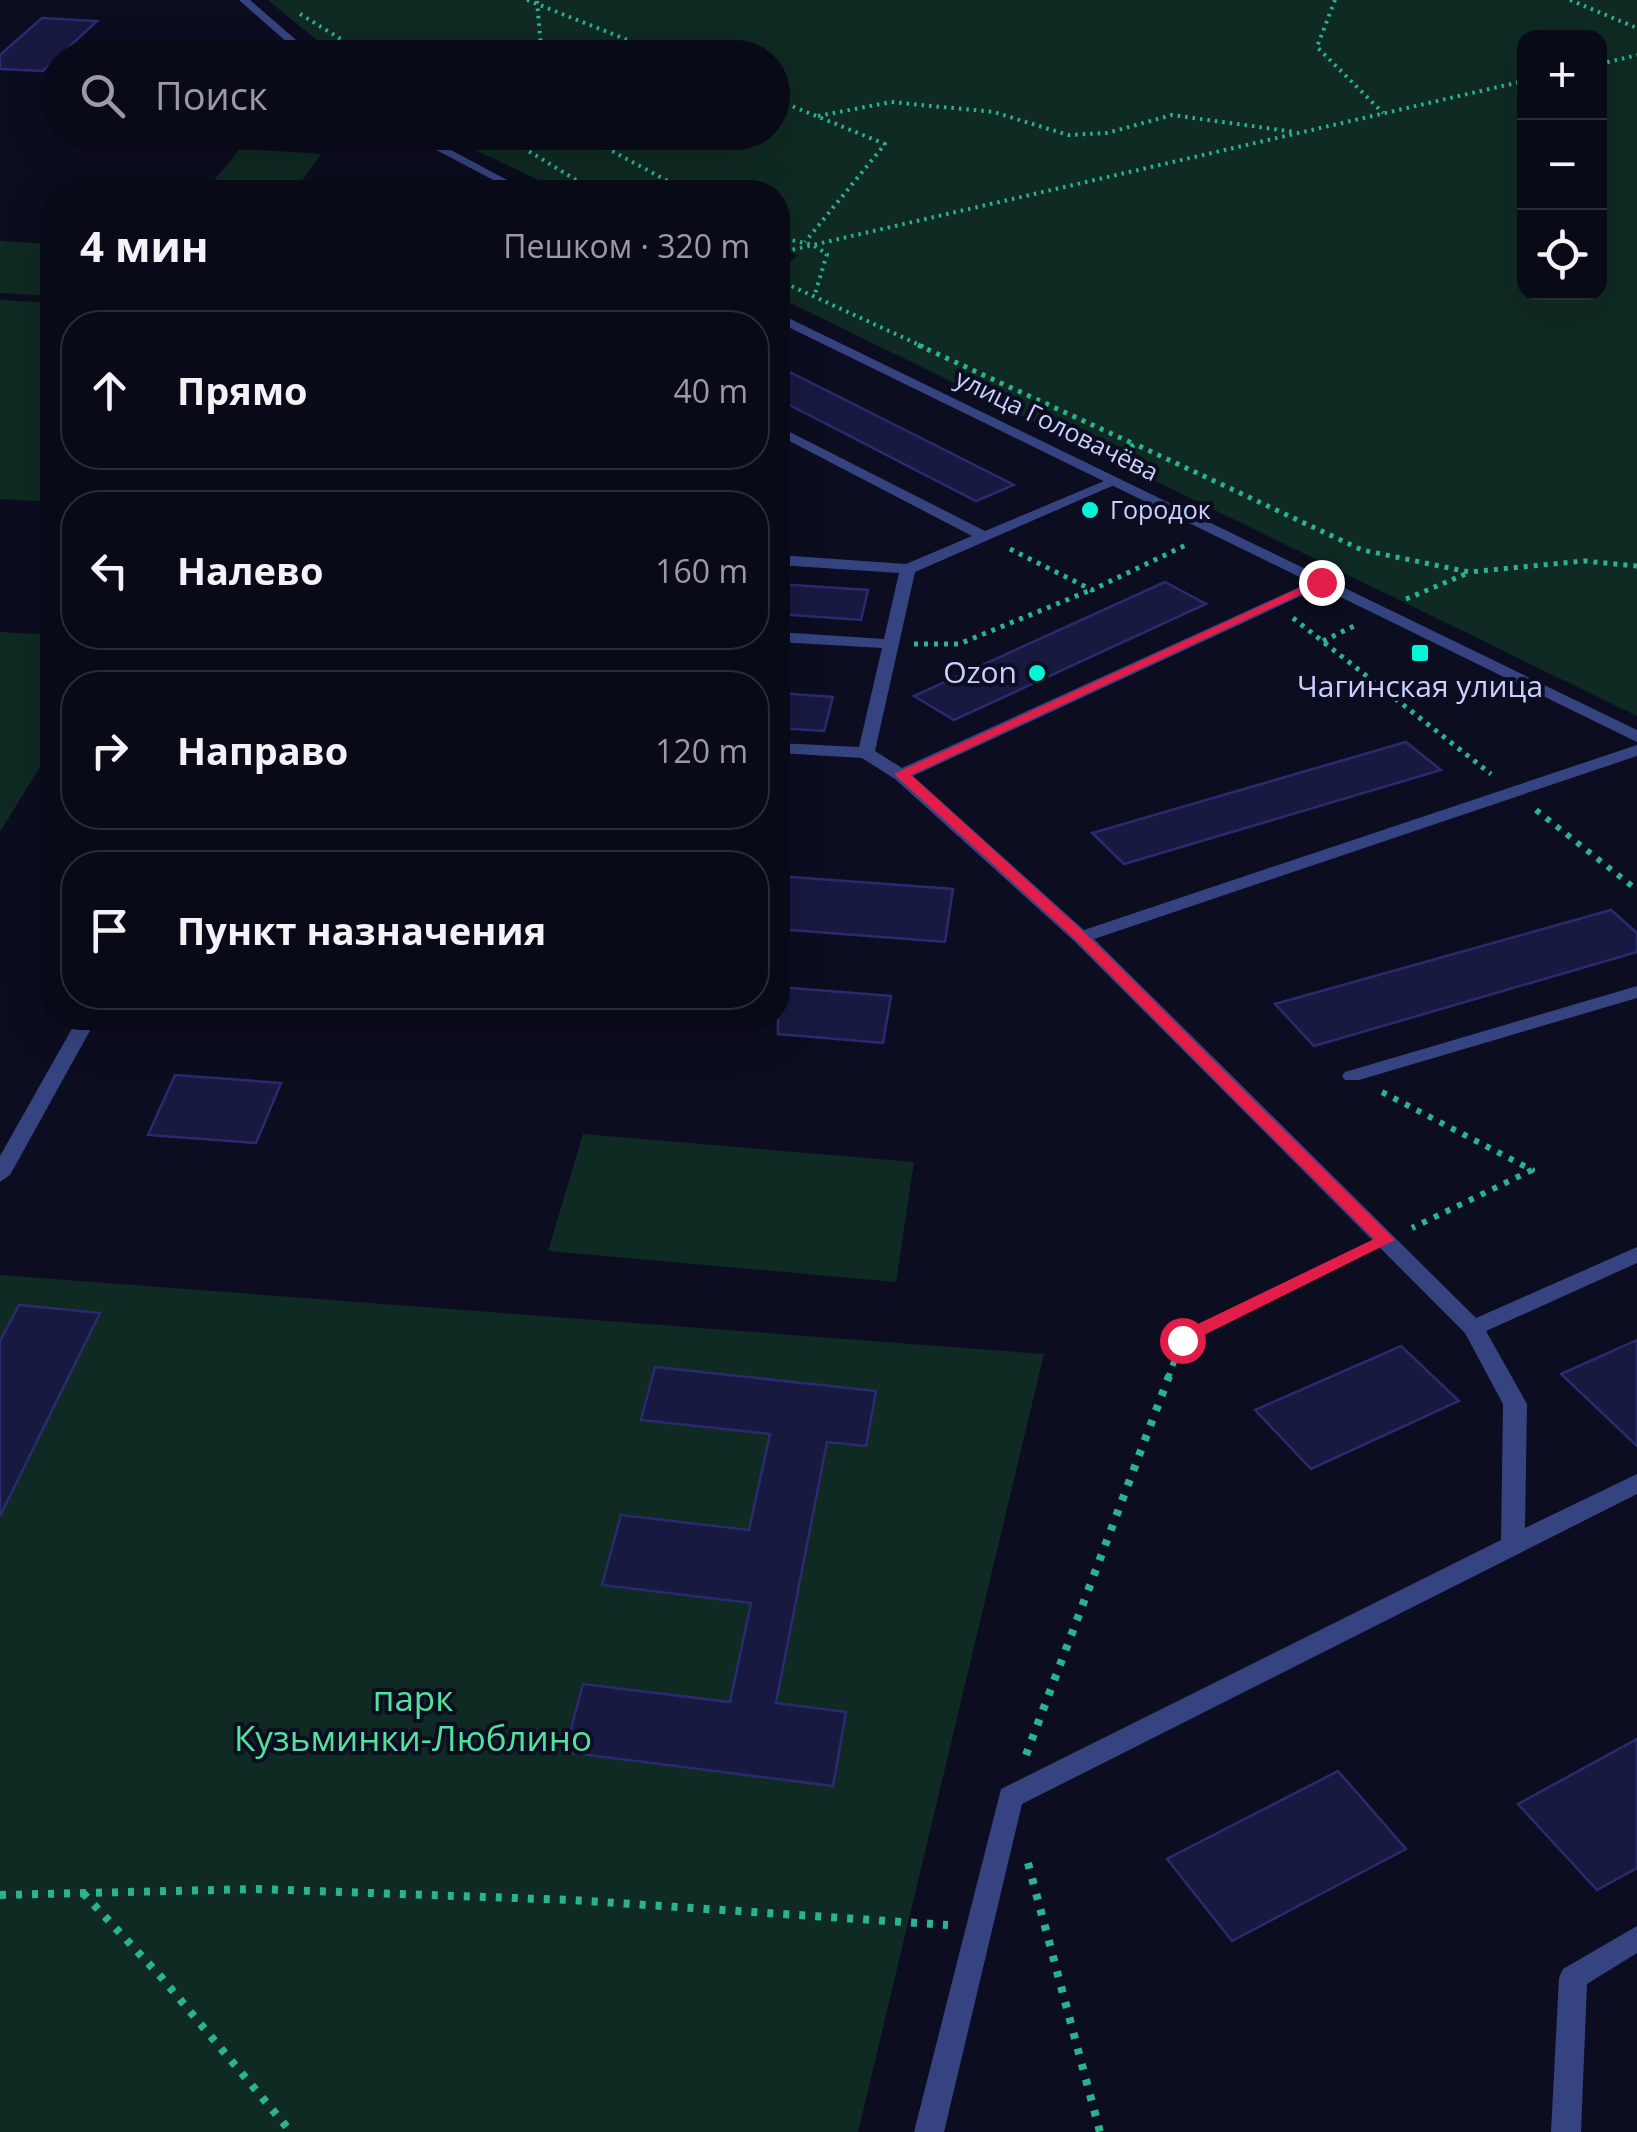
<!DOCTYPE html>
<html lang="ru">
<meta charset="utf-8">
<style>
:root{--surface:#090a18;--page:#121321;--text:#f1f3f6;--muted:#999aa2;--line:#292b37}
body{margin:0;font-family:"Open Sans",sans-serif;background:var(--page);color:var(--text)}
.controls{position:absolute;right:30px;top:30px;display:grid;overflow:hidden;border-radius:20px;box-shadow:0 10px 40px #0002}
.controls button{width:90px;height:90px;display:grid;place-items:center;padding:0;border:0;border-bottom:2px solid var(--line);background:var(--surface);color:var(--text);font:50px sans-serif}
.stop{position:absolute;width:30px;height:30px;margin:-22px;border:8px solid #e11d48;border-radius:50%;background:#fff}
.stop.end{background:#e11d48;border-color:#fff;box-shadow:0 2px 10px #0008}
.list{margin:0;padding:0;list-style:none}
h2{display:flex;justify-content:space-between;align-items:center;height:130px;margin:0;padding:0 40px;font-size:42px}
h2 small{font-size:32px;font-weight:400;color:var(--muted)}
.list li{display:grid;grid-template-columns:65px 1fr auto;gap:30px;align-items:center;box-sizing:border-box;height:160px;margin:0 20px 20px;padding:0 20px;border:2px solid var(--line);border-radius:40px}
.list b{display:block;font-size:38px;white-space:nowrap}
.list em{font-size:32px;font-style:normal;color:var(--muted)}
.icon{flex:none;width:55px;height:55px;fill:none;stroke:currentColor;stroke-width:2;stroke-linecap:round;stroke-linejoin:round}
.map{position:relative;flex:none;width:1637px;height:2132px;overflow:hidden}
.search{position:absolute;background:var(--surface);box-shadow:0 10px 40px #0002;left:40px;top:40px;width:750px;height:110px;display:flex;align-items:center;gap:25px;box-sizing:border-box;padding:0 35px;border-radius:55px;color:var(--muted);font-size:38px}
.panel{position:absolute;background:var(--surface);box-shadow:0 10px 40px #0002;left:40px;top:180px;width:750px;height:850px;border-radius:40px}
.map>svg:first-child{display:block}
.green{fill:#0f2a23;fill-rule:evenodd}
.building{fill:#171941;stroke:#292b6e;stroke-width:2.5}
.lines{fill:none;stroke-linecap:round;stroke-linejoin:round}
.path-far3{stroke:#29b48b;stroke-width:4;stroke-dasharray:2.5 5;stroke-linecap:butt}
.path-far2{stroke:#29b48b;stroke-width:5;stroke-dasharray:4 6;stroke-linecap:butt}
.path-far1{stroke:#29b48b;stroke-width:6;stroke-dasharray:5 8;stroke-linecap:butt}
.path{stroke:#29b48b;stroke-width:8;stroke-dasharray:6 10;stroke-linecap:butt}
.service{fill:#354480;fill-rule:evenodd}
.minor{fill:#354480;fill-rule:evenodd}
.route{fill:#e11d48}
.poi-dot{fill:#00f6d5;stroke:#0c0d20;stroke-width:4}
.labels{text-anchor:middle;stroke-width:8;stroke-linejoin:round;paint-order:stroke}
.far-street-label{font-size:25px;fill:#cbd1ff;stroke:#0c0d20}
.far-poi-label{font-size:25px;fill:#cbd1ff;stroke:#0c0d20;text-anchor:start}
.poi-label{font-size:30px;fill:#cbd1ff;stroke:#0c0d20;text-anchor:end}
.near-park-label{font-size:35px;fill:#53e29d;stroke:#0c0d20}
</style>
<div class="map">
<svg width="1637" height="2132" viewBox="0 0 1637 2132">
<rect width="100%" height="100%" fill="#0c0d20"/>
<g class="green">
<path d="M 268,0 L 1637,0 L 1637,716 L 778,297 L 778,273 L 798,255 L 778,246 L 778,192 L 563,192 L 440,133 L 772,132 L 772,58 L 337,57 ZM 1524,38 L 1600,38 L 1600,292 L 1524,292 Z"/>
<polygon points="240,149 321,154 298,186 400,192 204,192"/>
<polygon points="0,241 52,244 52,296 0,293"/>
<polygon points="0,300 52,303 52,502 0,499"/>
<polygon points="0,632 52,635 52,747 0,832"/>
<polygon points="583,1134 914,1162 896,1282 548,1251"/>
<polygon points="0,1275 1044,1354 858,2132 0,2132"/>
</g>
<g class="building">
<polygon points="42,18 97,21 43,71 0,69 0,55"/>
<polygon points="778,366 1014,485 976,501 778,399"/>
<polygon points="1165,582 1206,604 954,720 914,696"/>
<polygon points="778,584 868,590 861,620 778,614"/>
<polygon points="778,693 833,697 824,731 778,728"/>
<polygon points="1406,742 1441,770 1124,864 1092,833"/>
<polygon points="778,876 953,889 945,942 778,929"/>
<polygon points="1611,910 1637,933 1637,952 1314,1046 1275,1004"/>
<polygon points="778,987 891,996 883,1043 778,1034"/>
<polygon points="175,1075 281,1083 256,1143 148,1135"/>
<polygon points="19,1305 100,1313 0,1516 0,1341"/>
<polygon points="1637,1340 1637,1446 1561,1374"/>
<polygon points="1401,1346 1459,1401 1311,1469 1255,1410"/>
<polygon points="655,1367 876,1391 866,1446 827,1442 776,1703 846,1712 833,1786 565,1752 583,1684 730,1702 751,1603 602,1585 621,1515 749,1530 770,1434 641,1420"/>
<polygon points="1637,1739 1637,1868 1597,1890 1518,1804"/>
<polygon points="1338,1771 1406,1849 1232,1941 1167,1859"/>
</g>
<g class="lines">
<g class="path-far3">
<polyline points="527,0 673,58"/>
<polyline points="1335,0 1317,47 1383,113"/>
<polyline points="1570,0 1637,28"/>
<polyline points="537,1 542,58"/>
<polyline points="300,14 372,58"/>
<polyline points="1600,64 1637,55"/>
<polyline points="772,98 885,144 805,242"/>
<polyline points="818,116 891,102 994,112 1068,135 1107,133 1172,115 1295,132"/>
<polyline points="497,132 596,192"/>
<polyline points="590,132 599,144 688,192"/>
<polyline points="554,192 586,187"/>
<polyline points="778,237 813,245 827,254 815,294"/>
<polyline points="778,253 1524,81"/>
<polyline points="778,280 924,347"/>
</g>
<g class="path-far2">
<polyline points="918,345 1134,444"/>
<polyline points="1114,458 1135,444 1362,550 1469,572 1584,561 1637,566"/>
<polyline points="1010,549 1092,590 1188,544"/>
<polyline points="1406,599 1468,573"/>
<polyline points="1293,618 1491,774"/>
<polyline points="1323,641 1358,624"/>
<polyline points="914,644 959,644 1091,590"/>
</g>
<g class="path-far1">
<polyline points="1536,810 1637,890"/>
<polyline points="1382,1092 1532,1170 1412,1228"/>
<polyline points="1168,1378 1182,1340 1361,1253"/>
</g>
<g class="path">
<polyline points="1026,1755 1169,1376"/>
<polyline points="1028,1863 1100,2132"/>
<polyline points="83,1893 162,1978 291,2132"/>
<polyline points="0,1895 256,1889 572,1900 948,1925"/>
</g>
<g class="service">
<polygon points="778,426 985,531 1109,479 1114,478 1121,482 915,572 875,751 902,768 1315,580 1321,578 1329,583 913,776 1084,930 1637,745 1637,756 1094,939 1476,1318 1637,1247 1637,1263 1486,1331 1527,1404 1525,1528 1637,1474 1637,1494 1022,1804 944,2132 914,2132 1001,1789 1501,1540 1503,1404 1465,1333 1074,941 895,779 862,758 778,753 778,743 859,747 882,648 778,642 778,632 884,639 899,573 778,565 778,555 906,564 972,536 778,435"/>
<polygon points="1637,986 1637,998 1359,1080 1345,1080 1342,1076 1345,1072"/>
<polygon points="1637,1926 1637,1953 1587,1984 1581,2132 1551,2132 1559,1978 1563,1969"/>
</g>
<g class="minor">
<polygon points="239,0 250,0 317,58 305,58"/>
<polygon points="402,132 417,132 530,192 516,192"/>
<polygon points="778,313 1637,730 1637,742 778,322"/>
<polygon points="78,1018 97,1018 10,1175 0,1182 0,1156"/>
</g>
</g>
<polygon class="route" points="1317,580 1327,582 911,775 1086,934 1395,1240 1182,1346 1175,1345 1175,1335 1374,1239 1076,940 894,774"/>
<g class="poi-dot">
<circle cx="1090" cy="510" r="10"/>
<rect x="1410" y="643" width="20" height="20" rx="5"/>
<circle cx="1037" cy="673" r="10"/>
</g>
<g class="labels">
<g class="far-street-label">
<text transform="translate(1057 425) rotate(26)" y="9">улица Головачёва</text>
</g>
<g class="far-poi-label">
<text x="1110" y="519">Городок</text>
</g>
<g class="poi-label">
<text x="1017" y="683">Ozon</text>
<text x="1420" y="697" text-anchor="middle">Чагинская улица</text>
</g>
<g class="near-park-label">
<text x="413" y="1711">парк<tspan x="413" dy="40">Кузьминки-Люблино</tspan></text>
</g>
</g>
</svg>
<div class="controls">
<button>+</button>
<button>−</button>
<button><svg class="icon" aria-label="locate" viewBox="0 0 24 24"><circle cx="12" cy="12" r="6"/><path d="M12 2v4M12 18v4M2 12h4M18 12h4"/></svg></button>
</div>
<div class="stop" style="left:1182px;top:1340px"></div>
<div class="stop end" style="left:1321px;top:582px"></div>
<div class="search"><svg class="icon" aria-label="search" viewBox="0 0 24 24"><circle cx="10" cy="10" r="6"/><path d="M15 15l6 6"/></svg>Поиск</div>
<section class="panel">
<h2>4 мин<small>Пешком · 320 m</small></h2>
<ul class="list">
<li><svg class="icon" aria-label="ahead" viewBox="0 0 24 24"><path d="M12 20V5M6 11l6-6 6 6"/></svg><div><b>Прямо</b></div><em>40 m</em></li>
<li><svg class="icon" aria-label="left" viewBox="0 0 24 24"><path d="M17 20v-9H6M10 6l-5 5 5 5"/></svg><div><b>Налево</b></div><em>160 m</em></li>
<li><svg class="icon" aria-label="right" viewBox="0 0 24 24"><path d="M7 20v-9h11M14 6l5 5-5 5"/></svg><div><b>Направо</b></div><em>120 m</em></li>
<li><svg class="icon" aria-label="arrive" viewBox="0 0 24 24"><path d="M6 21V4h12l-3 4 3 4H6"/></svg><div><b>Пункт назначения</b></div></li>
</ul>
</section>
</div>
